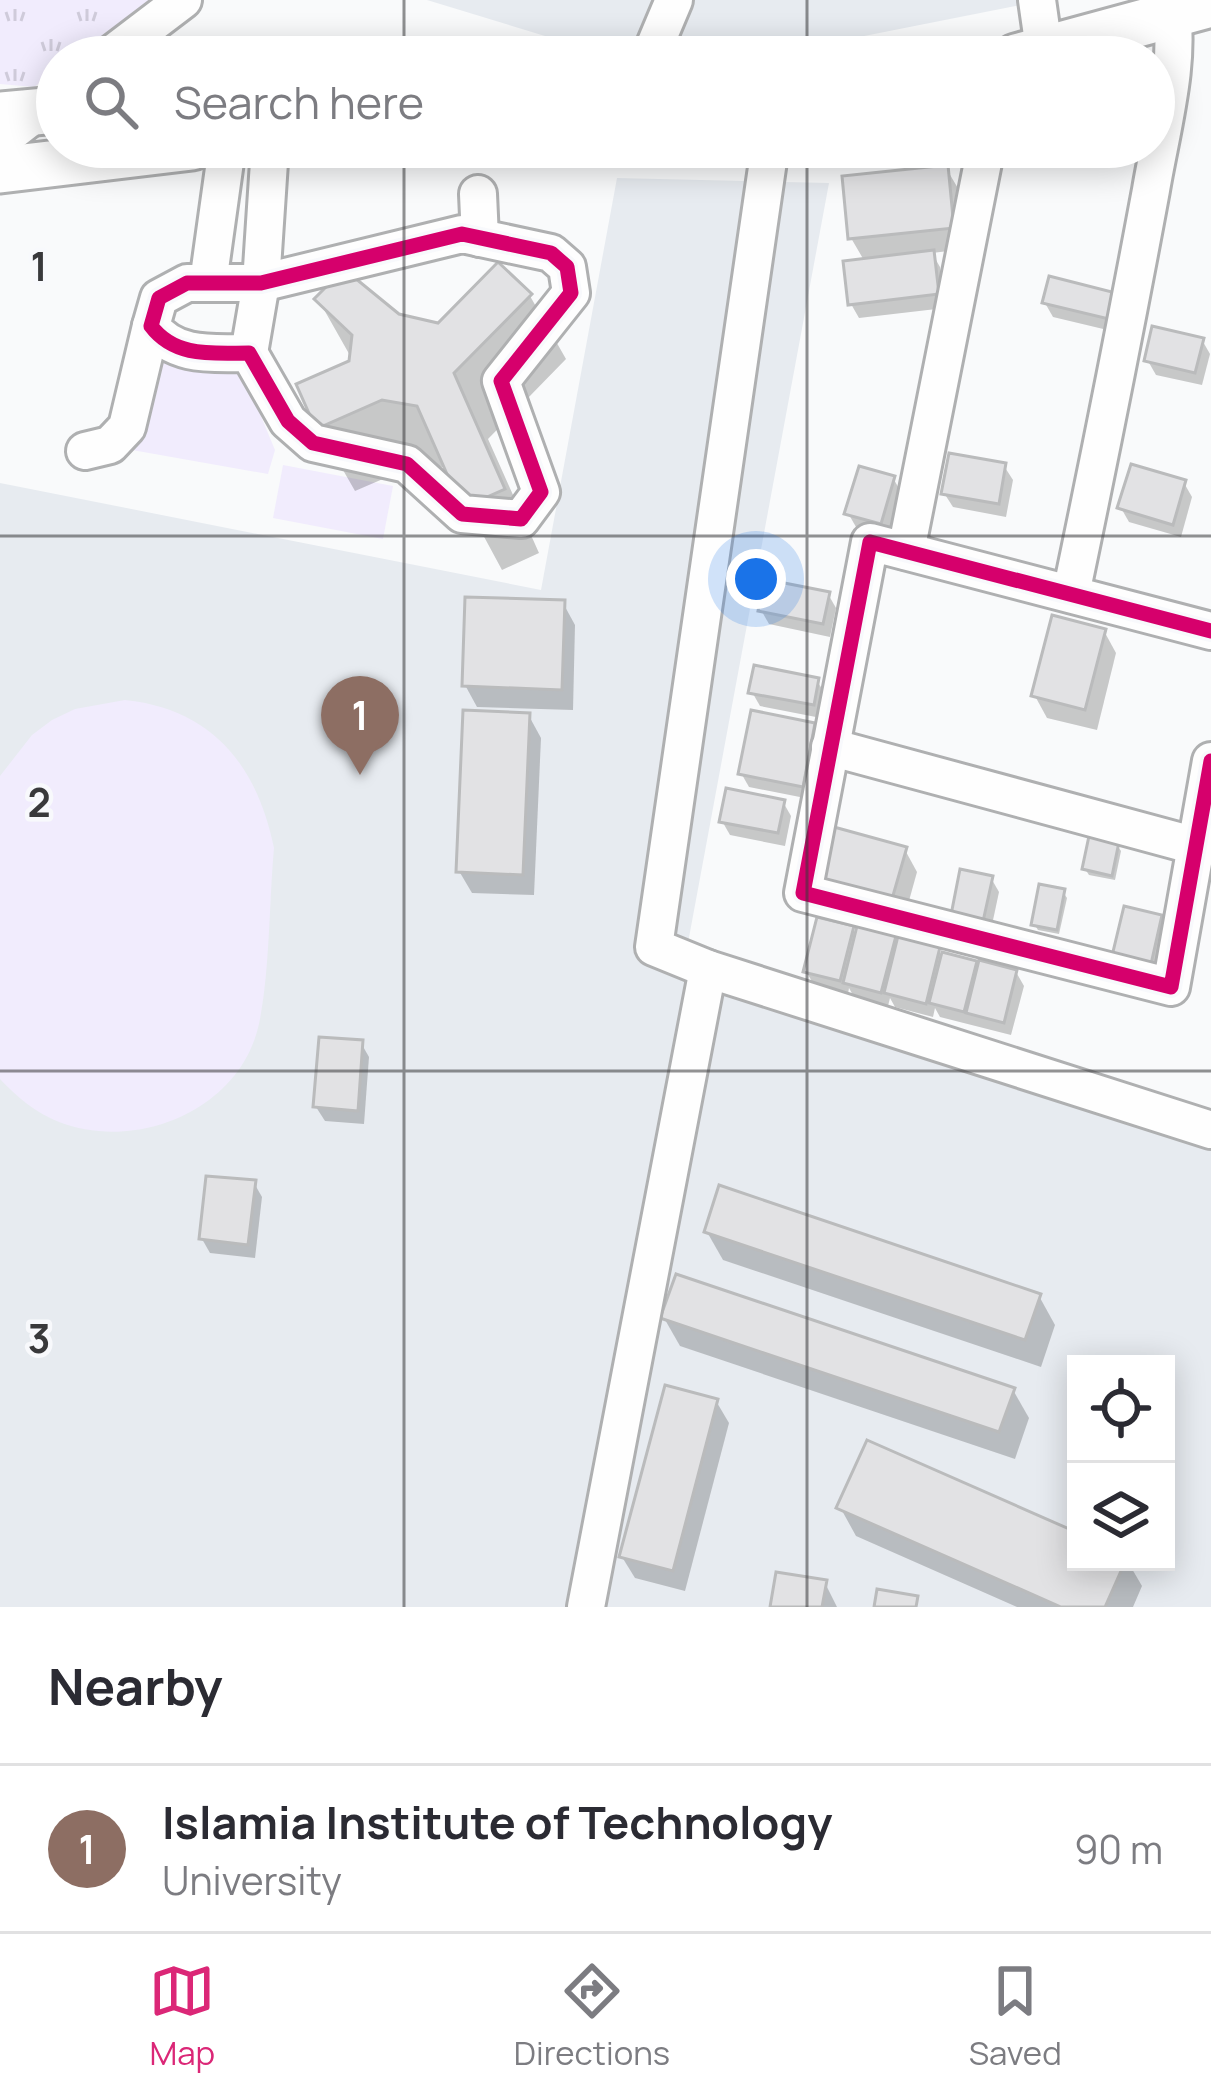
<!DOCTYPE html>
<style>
:root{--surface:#fff;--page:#f7f7f7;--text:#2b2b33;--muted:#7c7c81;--line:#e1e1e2;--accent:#db2777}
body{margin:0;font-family:Manrope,sans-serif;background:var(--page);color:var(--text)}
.controls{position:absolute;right:36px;bottom:36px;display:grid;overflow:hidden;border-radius:0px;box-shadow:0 6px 30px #0003}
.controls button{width:108px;height:108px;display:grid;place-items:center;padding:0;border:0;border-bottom:3px solid var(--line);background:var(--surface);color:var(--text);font:60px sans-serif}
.you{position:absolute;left:756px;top:579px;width:42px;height:42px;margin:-30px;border:9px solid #fff;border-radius:50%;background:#1a73e8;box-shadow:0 0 0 18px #1a73e833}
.badge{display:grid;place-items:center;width:78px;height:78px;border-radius:50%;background:var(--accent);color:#fff;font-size:39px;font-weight:700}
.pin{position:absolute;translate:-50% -99px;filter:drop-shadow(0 3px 6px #0008)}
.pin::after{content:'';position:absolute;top:63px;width:42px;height:36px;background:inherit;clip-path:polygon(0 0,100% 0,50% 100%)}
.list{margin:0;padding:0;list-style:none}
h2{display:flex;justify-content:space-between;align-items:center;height:156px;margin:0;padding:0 48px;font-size:51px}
h2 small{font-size:39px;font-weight:400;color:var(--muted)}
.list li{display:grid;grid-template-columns:78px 1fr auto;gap:36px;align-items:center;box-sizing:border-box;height:168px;padding:0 48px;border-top:3px solid var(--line)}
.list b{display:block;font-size:45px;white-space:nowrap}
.list p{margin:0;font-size:39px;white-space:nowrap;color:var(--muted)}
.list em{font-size:39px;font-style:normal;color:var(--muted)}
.icon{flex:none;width:66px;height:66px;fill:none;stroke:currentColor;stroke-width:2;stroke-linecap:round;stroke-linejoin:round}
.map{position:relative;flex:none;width:1211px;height:1607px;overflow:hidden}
.search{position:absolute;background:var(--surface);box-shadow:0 6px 30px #0003;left:36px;right:36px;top:36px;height:132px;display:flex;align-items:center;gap:30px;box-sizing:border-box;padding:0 42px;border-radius:66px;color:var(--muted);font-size:45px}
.sheet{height:324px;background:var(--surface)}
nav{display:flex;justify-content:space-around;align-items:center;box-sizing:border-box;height:168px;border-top:3px solid var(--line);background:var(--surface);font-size:33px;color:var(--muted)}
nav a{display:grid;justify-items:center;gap:6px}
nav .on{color:var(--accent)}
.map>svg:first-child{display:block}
.built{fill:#e7ebf0;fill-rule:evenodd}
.grass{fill:url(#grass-tufts)}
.garden{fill:#f1ecfd}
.shadow{fill:#0003}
.building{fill:#e2e2e4;stroke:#babbbc;stroke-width:3}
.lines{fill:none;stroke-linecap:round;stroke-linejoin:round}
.minor-casing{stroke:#afb0b1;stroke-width:42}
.major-casing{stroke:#afb0b1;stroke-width:51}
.minor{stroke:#fefefe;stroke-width:36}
.major{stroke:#fefefe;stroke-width:45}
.cycleway-casing{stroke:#f8f9fc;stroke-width:22}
.cycleway{stroke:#d6006c;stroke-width:15}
.grid{fill:none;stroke:#39393b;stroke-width:3;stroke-opacity:0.55}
.grid-label{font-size:39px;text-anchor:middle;font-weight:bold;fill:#39393b;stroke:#f8f9fc;stroke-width:9;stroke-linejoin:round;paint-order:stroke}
</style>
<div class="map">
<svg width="1211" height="1607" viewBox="0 0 1211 1607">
<defs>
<pattern id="grass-tufts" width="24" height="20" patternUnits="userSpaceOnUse" patternTransform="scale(3)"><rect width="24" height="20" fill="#f1ecfd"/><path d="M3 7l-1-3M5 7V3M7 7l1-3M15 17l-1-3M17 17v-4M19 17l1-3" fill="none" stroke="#cfcbda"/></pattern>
</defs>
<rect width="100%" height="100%" fill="#f9fafb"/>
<g class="built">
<polygon points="427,0 1046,0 758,57 614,57"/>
<path d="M 617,178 L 829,183 L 685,959 L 1211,1110 L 1211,1607 L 0,1607 L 0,483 L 541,590 ZM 1076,1364 L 1166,1364 L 1166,1562 L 1076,1562 Z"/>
</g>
<polygon class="grass" points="0,0 149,0 74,57 57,57 57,70 34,87 0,84"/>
<g class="garden">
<polygon points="152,351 243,373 275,450 268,474 132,450"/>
<polygon points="283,465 393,486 383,539 273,518"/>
<path d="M 125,700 C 212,709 257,765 274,848 C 269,903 270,971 259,1024 C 240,1110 137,1152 59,1122 C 36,1113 17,1097 0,1079 L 0,776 L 32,735 L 52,720 L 75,709 Z"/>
</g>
<g class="shadow">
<polygon points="946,168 959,190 965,249 932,253 940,267 945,308 859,318 851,304 865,262 851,238"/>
<polygon points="530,296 566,359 488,439 539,553 502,570 447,468 420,463 355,491 319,428 352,359 318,299 439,327"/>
<polygon points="1118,296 1120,333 1053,317 1045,303"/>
<polygon points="1202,340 1210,354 1202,385 1156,375 1148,361"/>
<polygon points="1004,466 1013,480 1006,517 953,507 944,493"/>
<polygon points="893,478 901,492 888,536 856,527 848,513"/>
<polygon points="1184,483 1192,497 1181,537 1129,522 1121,508"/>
<polygon points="828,594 836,608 830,637 769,624 761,610"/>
<polygon points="563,603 575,625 573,710 477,707 465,685"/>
<polygon points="1104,631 1116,653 1097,730 1047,718 1035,696"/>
<polygon points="817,681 826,695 821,718 760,706 752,692"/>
<polygon points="529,716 541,738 534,895 472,893 459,871"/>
<polygon points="813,726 821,740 810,799 749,787 741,773"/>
<polygon points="783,802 791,816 785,846 730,835 722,821"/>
<polygon points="1117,845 1121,851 1115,880 1089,875 1085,869"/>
<polygon points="905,850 917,872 902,926 833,907"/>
<polygon points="991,878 999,892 989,939 961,933"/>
<polygon points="1063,892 1067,898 1059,934 1038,930 1034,924"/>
<polygon points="1160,917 1169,932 1158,977 1123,969"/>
<polygon points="852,929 857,937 894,939 899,947 938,950 941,955 1016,972 1024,986 1011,1035 940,1017 935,1008 933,1017 895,1007 890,998 888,1006 854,997 849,988 848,994 814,985 806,971"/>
<polygon points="361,1043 369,1057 364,1124 325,1121 316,1107"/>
<polygon points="254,1183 262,1197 255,1258 210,1253 202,1239"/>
<polygon points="707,1232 1039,1296 1055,1325 1041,1367 723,1260"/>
<polygon points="664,1318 1013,1390 1029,1418 1015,1459 680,1346"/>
<polygon points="716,1401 729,1423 685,1591 635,1578 622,1557"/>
<polygon points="840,1507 1076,1536 1076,1562 1128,1562 1142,1586 1133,1607 1017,1607 856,1536"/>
<polygon points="825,1583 837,1607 773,1607"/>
</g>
<g class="building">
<polygon points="948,165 954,228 848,239 842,176"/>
<polygon points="934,250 939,294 848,305 843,261"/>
<polygon points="498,262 532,294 454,373 505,489 462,508 417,406 382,400 316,429 296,384 349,361 352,335 314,299 344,269 399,314 438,323"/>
<polygon points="1049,276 1120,294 1113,320 1042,303"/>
<polygon points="1152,326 1204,338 1195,373 1144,361"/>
<polygon points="949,453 1006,463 999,504 941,494"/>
<polygon points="1131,464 1186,480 1173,525 1117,508"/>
<polygon points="859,466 895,476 881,524 844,514"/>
<polygon points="764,579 830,592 823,624 758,611"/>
<polygon points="465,597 565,600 562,690 462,686"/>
<polygon points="1052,615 1106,629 1085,710 1031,696"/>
<polygon points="754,665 819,678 814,705 748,693"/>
<polygon points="463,710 530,713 523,875 456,872"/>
<polygon points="751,710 815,723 803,787 738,774"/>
<polygon points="726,788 785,800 778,833 719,822"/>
<polygon points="834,827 907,847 890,906 817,886"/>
<polygon points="1089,836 1119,842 1112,876 1082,869"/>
<polygon points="960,869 993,876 982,926 950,920"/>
<polygon points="1039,884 1065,889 1057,930 1031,925"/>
<polygon points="1124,906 1162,915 1151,964 1112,956"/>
<polygon points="817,917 854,926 840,981 803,972"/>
<polygon points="857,926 896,936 881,993 843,983"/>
<polygon points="898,936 940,947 926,1004 884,993"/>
<polygon points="942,952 977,961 964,1012 929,1003"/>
<polygon points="979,960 1017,970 1004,1023 966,1013"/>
<polygon points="319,1037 363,1040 358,1111 313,1107"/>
<polygon points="206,1176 256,1180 248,1245 199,1239"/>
<polygon points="719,1185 1041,1294 1025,1340 704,1232"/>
<polygon points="676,1274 1015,1388 999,1432 660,1318"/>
<polygon points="665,1385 718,1399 673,1571 619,1557"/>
<polygon points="867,1440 1076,1532 1076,1562 1125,1562 1105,1607 1061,1607 836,1508"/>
<polygon points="776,1572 827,1580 822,1607 770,1607"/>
<polygon points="877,1589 918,1596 916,1607 874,1607"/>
</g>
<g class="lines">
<defs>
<g id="minor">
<polyline points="1037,0 1044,49"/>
<polyline points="108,57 183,0"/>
<polyline points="650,57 674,0"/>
<polyline points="0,141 45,106"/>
<polyline points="770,147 654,947 708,969 1211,1130"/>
<polyline points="478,194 480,238"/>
<path d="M 462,234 L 551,253 L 567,267 L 571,293 L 501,381 L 541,492 L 521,519 L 462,514 L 407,464 L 313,443 L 288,421 L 249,353 C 213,353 175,358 151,326 L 159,298 L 187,283 L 261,283 Z"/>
<polyline points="208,283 227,147"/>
<polyline points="249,353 261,283 270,147"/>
<polyline points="85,451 110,445 127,427 151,326"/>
<polyline points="906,551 986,147"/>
<path d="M 1071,594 C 1099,460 1126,325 1151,190 C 1161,130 1182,60 1170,0"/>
<polyline points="1211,631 870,542 803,893 1171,987 1211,761"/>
<polyline points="830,747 1196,846"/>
<polyline points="586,1607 708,969"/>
</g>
<g id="major">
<polyline points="1016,57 1211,4"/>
<polyline points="0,115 57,110"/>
<polyline points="0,170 192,147"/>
</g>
</defs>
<use href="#minor" class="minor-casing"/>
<use href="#major" class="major-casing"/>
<use href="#minor" class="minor"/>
<use href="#major" class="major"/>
<defs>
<g id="cycleway">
<path d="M 462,234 L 551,253 L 567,267 L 571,293 L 501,381 L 541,492 L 521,519 L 462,514 L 407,464 L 313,443 L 288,421 L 249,353 C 213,353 175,358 151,326 L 159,298 L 187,283 L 261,283 Z"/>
<polyline points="1211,631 870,542 803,893 1171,987 1211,761"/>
</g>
</defs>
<use href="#cycleway" class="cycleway-casing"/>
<use href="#cycleway" class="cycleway"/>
</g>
<path class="grid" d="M 404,0 L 404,57M 807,0 L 807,57M 404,147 L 404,1607M 807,147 L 807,1607M 0,536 L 1211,536M 0,1071 L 1211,1071"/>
<g class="grid-label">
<text x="39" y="281">1</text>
<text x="39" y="817">2</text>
<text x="39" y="1353">3</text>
</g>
</svg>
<div class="controls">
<button><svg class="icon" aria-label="locate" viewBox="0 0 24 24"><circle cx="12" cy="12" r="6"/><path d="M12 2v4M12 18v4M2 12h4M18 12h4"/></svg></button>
<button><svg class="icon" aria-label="layers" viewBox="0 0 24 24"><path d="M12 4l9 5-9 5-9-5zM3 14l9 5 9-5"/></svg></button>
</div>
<div class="you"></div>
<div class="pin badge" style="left:360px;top:775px;background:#8d6e63">1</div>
<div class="search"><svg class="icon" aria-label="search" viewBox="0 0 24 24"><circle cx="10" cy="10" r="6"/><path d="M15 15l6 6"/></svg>Search here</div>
</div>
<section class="sheet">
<h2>Nearby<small></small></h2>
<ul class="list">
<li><span class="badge" style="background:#8d6e63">1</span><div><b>Islamia Institute of Technology</b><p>University</p></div><em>90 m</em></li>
</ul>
</section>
<nav>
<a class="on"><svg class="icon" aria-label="map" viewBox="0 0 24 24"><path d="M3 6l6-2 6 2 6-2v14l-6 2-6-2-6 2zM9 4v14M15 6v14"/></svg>Map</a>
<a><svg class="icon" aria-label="directions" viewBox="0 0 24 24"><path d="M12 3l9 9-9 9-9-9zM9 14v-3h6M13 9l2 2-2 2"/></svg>Directions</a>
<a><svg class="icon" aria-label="saved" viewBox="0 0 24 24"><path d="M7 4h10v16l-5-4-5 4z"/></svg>Saved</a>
</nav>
